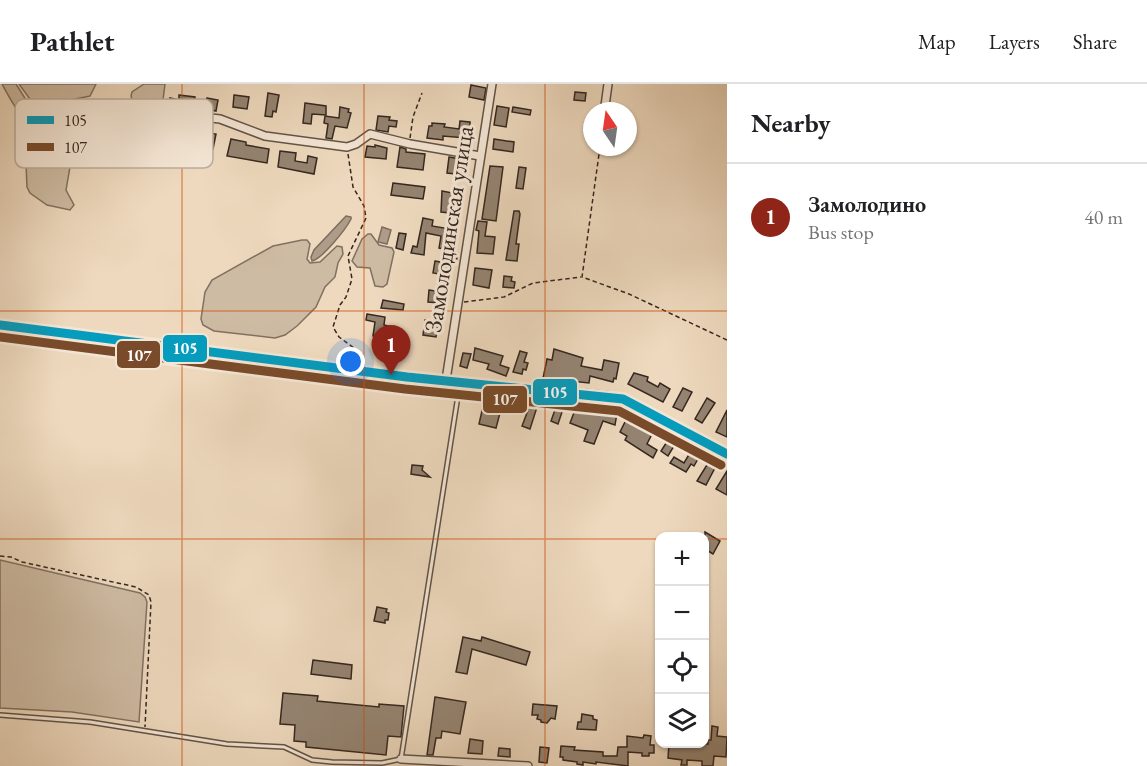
<!DOCTYPE html>
<meta charset="utf-8">
<style>
:root{--surface:#fff;--page:#f6f6f6;--text:#202124;--muted:#757577;--line:#e0e0e0;--accent:#8f2418}
body{margin:0;font-family:"EB Garamond",serif;background:var(--page);color:var(--text)}
.controls{position:absolute;right:18px;bottom:18px;display:grid;overflow:hidden;border-radius:12px;box-shadow:0 2px 4px #0004}
.controls button{width:54px;height:54px;display:grid;place-items:center;padding:0;border:0;border-bottom:2px solid var(--line);background:var(--surface);color:var(--text);font:30px sans-serif}
.compass{position:absolute;left:583px;top:18px;width:54px;height:54px;border-radius:50%;background:var(--surface);box-shadow:0 2px 4px #0004;rotate:347deg}
.you{position:absolute;left:351px;top:278px;width:21px;height:21px;margin:-15px;border:4px solid #fff;border-radius:50%;background:#1a73e8;box-shadow:0 0 0 9px #1a73e833}
.badge{display:grid;place-items:center;width:39px;height:39px;border-radius:50%;background:var(--accent);color:#fff;font-size:20px;font-weight:700}
.pin{position:absolute;translate:-50% -50px;filter:drop-shadow(0 2px 3px #0008)}
.pin::after{content:'';position:absolute;top:32px;width:21px;height:18px;background:inherit;clip-path:polygon(0 0,100% 0,50% 100%)}
.list{margin:0;padding:0;list-style:none}
h2{display:flex;justify-content:space-between;align-items:center;height:78px;margin:0;padding:0 24px;font-size:26px}
h2 small{font-size:20px;font-weight:400;color:var(--muted)}
.list li{display:grid;grid-template-columns:39px 1fr auto;gap:18px;align-items:center;box-sizing:border-box;height:108px;padding:0 24px;border-top:2px solid var(--line)}
.list b{display:block;font-size:22px;white-space:nowrap}
.list p{margin:0;font-size:20px;white-space:nowrap;color:var(--muted)}
.list em{font-size:20px;font-style:normal;color:var(--muted)}
.icon{flex:none;width:33px;height:33px;fill:none;stroke:currentColor;stroke-width:2;stroke-linecap:round;stroke-linejoin:round}
.map{position:relative;flex:none;width:727px;height:682px;overflow:hidden}
header{display:flex;align-items:center;gap:36px;box-sizing:border-box;height:84px;padding:0 30px;background:var(--surface);border-bottom:2px solid var(--line)}
header strong{font-size:28px}
nav{display:flex;gap:33px;margin-inline-start:auto;font-size:21px}
main{display:flex}
aside{flex:1;background:var(--surface)}
.map>svg:first-child{display:block}
.green{fill:#cebba3;stroke:#817162;stroke-width:1.5}
.water{fill:#af9c88;stroke:#7e6d5e;stroke-width:1.5}
.building{fill:#958472;stroke:#342720;stroke-width:1.5}
.lines{fill:none;stroke-linecap:round;stroke-linejoin:round}
.service-casing{stroke:#625448;stroke-width:6}
.minor-casing{stroke:#625448;stroke-width:10}
.tertiary-casing{stroke:#625448;stroke-width:11}
.path{stroke:#342720;stroke-width:1.5;stroke-dasharray:4.5 3;stroke-linecap:butt}
.service{stroke:#f4e6d5;stroke-width:3}
.minor{stroke:#f4e6d5;stroke-width:7}
.tertiary{stroke:#f4e6d5;stroke-width:8}
.bus-1-casing{stroke:#f4e6d5;stroke-width:14}
.bus-2-casing{stroke:#f4e6d5;stroke-width:14}
.bus-1{stroke:#059cbd;stroke-width:9}
.bus-2{stroke:#7a4b2a;stroke-width:9}
.grid{fill:none;stroke:#cd520f;stroke-width:1.5;stroke-opacity:0.55}
.labels{text-anchor:middle;stroke-width:6;stroke-linejoin:round;paint-order:stroke}
.street-label{font-size:24px;fill:#342720;stroke:#f4e6d5}
.key{fill:#f4e6d5;stroke:#baad9f;stroke-width:1.5}
.key-label{font-size:16px;fill:#342720}
.line-badge{stroke:#f4e6d5;stroke-width:2}
.badge-label{font-size:16px;text-anchor:middle;font-weight:bold;fill:#fff}
</style>
<header>
<strong>Pathlet</strong>
<nav><a>Map</a><a>Layers</a><a>Share</a></nav>
</header>
<main>
<div class="map">
<svg width="727" height="682" viewBox="0 0 727 682">
<rect width="100%" height="100%" fill="#eed9be"/>
<filter id="stains"><feTurbulence type="fractalNoise" baseFrequency=".00333" numOctaves="4"/><feColorMatrix values="0 0 0 0 .2 0 0 0 0 .09 0 0 0 0 .02 0 0 0 .5 -.17"/></filter>
<radialGradient id="worn" r=".72"><stop offset=".6" stop-color="#630" stop-opacity="0"/><stop offset="1" stop-color="#630" stop-opacity=".3"/></radialGradient>
<g class="green">
<path d="M 2,0 L 16,0 L 31,24 L 36,26 L 82,18 L 87,22 L 87,27 C 75,33 41,45 28,38 C 20,34 7,9 2,0 Z"/>
<polygon points="19,0 96,0 90,12 41,22 32,18"/>
<polygon points="144,0 165,0 163,16 160,22 151,24 133,18 131,12 132,8"/>
<polygon points="43,42 47,51 49,70 67,79 70,83 66,106 74,121 70,126 47,121 30,109 27,103 25,57 29,46"/>
<polygon points="368,150 371,150 379,161 392,164 394,168 387,200 383,203 375,202 370,184 357,183 352,177 362,155"/>
<polygon points="302,156 307,156 310,160 307,175 310,179 320,178 337,162 342,163 343,170 338,179 335,193 325,203 316,223 297,242 285,251 275,254 214,247 203,241 201,235 205,208 212,196 273,162"/>
<polygon points="0,476 140,509 145,513 147,518 139,638 72,628 0,624"/>
</g>
<g class="water">
<path d="M 346,132 L 351,133 L 351,135 C 346,145 322,175 312,177 L 311,173 L 314,166 Z"/>
<polygon points="382,143 391,146 387,160 378,158"/>
</g>
<g class="building">
<polygon points="471,1 486,4 484,16 469,13"/>
<polygon points="575,8 586,9 585,17 574,16"/>
<polygon points="268,9 279,11 276,28 273,27 272,33 265,32"/>
<polygon points="179,11 195,13 193,24 169,22 170,14 179,16"/>
<polygon points="234,11 249,13 247,25 233,23"/>
<polygon points="207,14 218,16 216,27 206,25"/>
<polygon points="305,19 326,22 326,31 312,30 311,40 303,39"/>
<polygon points="497,22 509,24 506,43 494,41"/>
<polygon points="340,23 349,25 348,28 351,29 347,44 335,42 332,55 326,54 328,40 324,39 325,32 339,34"/>
<polygon points="513,23 531,26 530,31 512,28"/>
<polygon points="378,32 390,33 389,36 397,37 396,43 389,42 388,48 376,46"/>
<polygon points="460,37 470,38 470,53 467,52 466,54 443,52 443,56 427,54 429,42 432,42 432,39 445,40 444,43 459,45"/>
<polygon points="177,44 216,50 213,65 174,59"/>
<polygon points="231,55 246,58 246,61 269,65 267,79 227,72"/>
<polygon points="494,55 514,58 513,68 493,65"/>
<polygon points="375,61 387,64 386,75 365,73 367,62 375,63"/>
<polygon points="400,63 406,65 406,68 425,70 423,86 397,83"/>
<polygon points="280,67 296,69 295,77 307,79 308,72 317,74 314,90 278,83"/>
<polygon points="449,73 467,76 465,91 447,89"/>
<polygon points="490,82 503,83 496,137 482,135"/>
<polygon points="519,83 526,84 523,105 516,104"/>
<polygon points="393,99 425,103 423,115 391,111"/>
<polygon points="442,107 463,111 460,130 441,128"/>
<polygon points="514,127 519,127 520,130 516,160 519,160 517,177 506,176"/>
<polygon points="423,134 433,136 432,142 456,146 453,166 439,164 441,152 426,149 424,171 411,169 413,162 417,163"/>
<polygon points="478,137 487,138 485,152 495,153 493,170 477,169 479,147 476,146"/>
<polygon points="399,149 406,150 403,166 396,164"/>
<polygon points="451,168 458,169 456,178 449,177"/>
<polygon points="435,177 447,179 445,191 433,189"/>
<polygon points="475,184 492,186 489,204 473,201"/>
<polygon points="504,192 512,193 511,197 515,198 514,204 503,203"/>
<polygon points="429,206 442,208 440,219 428,218"/>
<polygon points="383,216 404,220 403,226 381,224"/>
<polygon points="367,230 385,233 384,241 392,243 390,255 373,252 375,238 366,236"/>
<polygon points="425,236 438,238 436,253 423,251"/>
<polygon points="475,264 503,272 500,281 509,284 506,292 487,285 489,280 473,276"/>
<polygon points="554,265 583,274 581,282 602,286 604,276 619,279 616,295 614,294 613,298 590,292 589,299 543,294 547,275 552,276"/>
<polygon points="520,267 527,269 524,278 528,279 526,286 523,285 522,290 513,288"/>
<polygon points="463,269 471,270 467,284 460,282"/>
<polygon points="634,289 648,293 647,297 658,303 660,299 670,305 663,318 628,300"/>
<polygon points="683,304 692,308 682,327 673,323"/>
<polygon points="707,314 715,319 702,339 695,335"/>
<polygon points="484,318 494,320 492,327 500,329 496,344 479,340"/>
<polygon points="603,319 618,323 615,341 603,337 594,360 584,357 588,346 570,339 577,321 591,325 592,321 601,324"/>
<polygon points="530,321 537,323 530,345 522,342"/>
<polygon points="556,323 563,325 558,340 551,337"/>
<polygon points="727,326 727,353 716,348"/>
<polygon points="629,330 636,333 634,338 644,345 647,340 655,344 647,360 657,366 653,374 625,356 627,352 620,348"/>
<polygon points="670,353 677,357 668,372 661,367"/>
<polygon points="691,367 699,373 694,382 691,380 686,388 670,379 674,373 684,379"/>
<polygon points="710,376 717,380 706,401 697,397"/>
<polygon points="412,381 423,382 422,386 430,393 411,390"/>
<polygon points="727,387 727,411 716,405"/>
<polygon points="705,448 720,457 713,470 705,465"/>
<polygon points="377,523 387,525 386,528 389,529 388,536 385,536 385,539 374,537"/>
<polygon points="463,553 481,557 482,553 530,568 526,581 472,565 467,590 456,588"/>
<polygon points="313,576 352,581 351,595 311,590"/>
<polygon points="283,609 318,612 317,617 379,623 379,620 404,622 401,653 388,652 386,671 306,663 306,658 294,657 295,641 280,640"/>
<polygon points="435,613 466,618 460,650 442,647 441,654 436,654 433,671 427,671"/>
<polygon points="533,620 557,622 555,635 551,634 547,639 541,638 541,636 537,635 538,631 532,631"/>
<polygon points="582,630 593,632 593,635 597,636 596,646 577,645 578,638 581,638"/>
<polygon points="712,642 718,643 717,652 727,653 726,673 714,672 713,682 702,682 702,677 687,676 687,681 681,681 682,676 668,674 669,660 688,662 688,660 708,660 708,656 711,656"/>
<polygon points="644,651 651,652 650,661 654,661 654,669 649,669 649,672 642,672 642,669 628,668 628,682 596,678 596,680 583,678 583,681 577,680 577,678 563,676 563,673 560,673 561,662 575,663 574,666 603,668 603,672 617,672 618,663 627,663 627,652 643,654"/>
<polygon points="470,655 483,657 482,670 468,669"/>
<polygon points="540,663 549,664 547,679 539,678"/>
<polygon points="499,664 510,665 510,673 498,672"/>
</g>
<g class="lines">
<defs>
<polyline id="service" points="0,631 90,638 227,660 284,663 312,676 332,678 382,679 401,675 460,299"/>
<g id="minor">
<polyline points="605,22 608,0"/>
<polyline points="74,30 122,24 220,35 265,52 347,63 356,60 370,50 410,60 480,72"/>
<polyline points="446,296 492,0"/>
<polyline points="401,675 528,682"/>
</g>
<polyline id="tertiary" points="0,241 407,293 606,312 623,315 636,321 727,370"/>
</defs>
<use href="#service" class="service-casing"/>
<use href="#minor" class="minor-casing"/>
<use href="#tertiary" class="tertiary-casing"/>
<g class="path">
<polyline points="410,54 413,33 422,9"/>
<polyline points="600,63 582,193 629,210 727,256"/>
<polyline points="348,70 353,103 364,122 366,134 348,172 352,195 346,213 340,221 333,243 339,253 362,270 364,278"/>
<polyline points="464,218 504,213 533,199 581,193"/>
<polyline points="0,472 11,473 22,478 136,503 149,511 151,518 145,643"/>
</g>
<use href="#service" class="service"/>
<use href="#minor" class="minor"/>
<use href="#tertiary" class="tertiary"/>
<defs>
<polyline id="bus-1" points="0,241 407,293 623,315 727,370"/>
<polyline id="bus-2" points="0,253 405,305 619,327 721,381"/>
</defs>
<use href="#bus-1" class="bus-1-casing"/>
<use href="#bus-2" class="bus-2-casing"/>
<use href="#bus-1" class="bus-1"/>
<use href="#bus-2" class="bus-2"/>
</g>
<path class="grid" d="M 182,0 L 182,682M 364,0 L 364,682M 545,0 L 545,682M 0,227 L 727,227M 0,455 L 660,455M 704,455 L 727,455"/>
<g class="labels">
<g class="street-label">
<text transform="translate(449 145) rotate(-81)" y="8">Замолодинская улица</text>
</g>
</g>
<rect x="15" y="15" width="198" height="69" rx="9" class="key"/>
<rect x="27" y="32" width="27" height="8" fill="#059cbd"/>
<rect x="27" y="59" width="27" height="8" fill="#7a4b2a"/>
<g class="key-label">
<text x="64" y="42">105</text>
<text x="64" y="69">107</text>
</g>
<g class="line-badge">
<rect x="162" y="250" width="46" height="29" rx="6" fill="#059cbd"/>
<rect x="116" y="256" width="45" height="29" rx="6" fill="#7a4b2a"/>
<rect x="532" y="294" width="46" height="28" rx="6" fill="#059cbd"/>
<rect x="482" y="301" width="46" height="29" rx="6" fill="#7a4b2a"/>
</g>
<g class="badge-label">
<text x="185" y="270">105</text>
<text x="139" y="277">107</text>
<text x="555" y="314">105</text>
<text x="505" y="321">107</text>
</g>
<rect width="100%" height="100%" filter="url(#stains)"/>
<rect width="100%" height="100%" fill="url(#worn)"/>
</svg>
<div class="controls">
<button>+</button>
<button>−</button>
<button><svg class="icon" aria-label="locate" viewBox="0 0 24 24"><circle cx="12" cy="12" r="6"/><path d="M12 2v4M12 18v4M2 12h4M18 12h4"/></svg></button>
<button><svg class="icon" aria-label="layers" viewBox="0 0 24 24"><path d="M12 4l9 5-9 5-9-5zM3 14l9 5 9-5"/></svg></button>
</div>
<svg class="compass" viewBox="-18 -18 36 36"><path d="M0-13l5 13h-10z" fill="#e53935"/><path d="M0 13l5-13h-10z" fill="#757577"/></svg>
<div class="you"></div>
<div class="pin badge" style="left:391px;top:291px">1</div>
</div>
<aside>
<h2>Nearby<small></small></h2>
<ul class="list">
<li><span class="badge">1</span><div><b>Замолодино</b><p>Bus stop</p></div><em>40 m</em></li>
</ul>
</aside>
</main>
